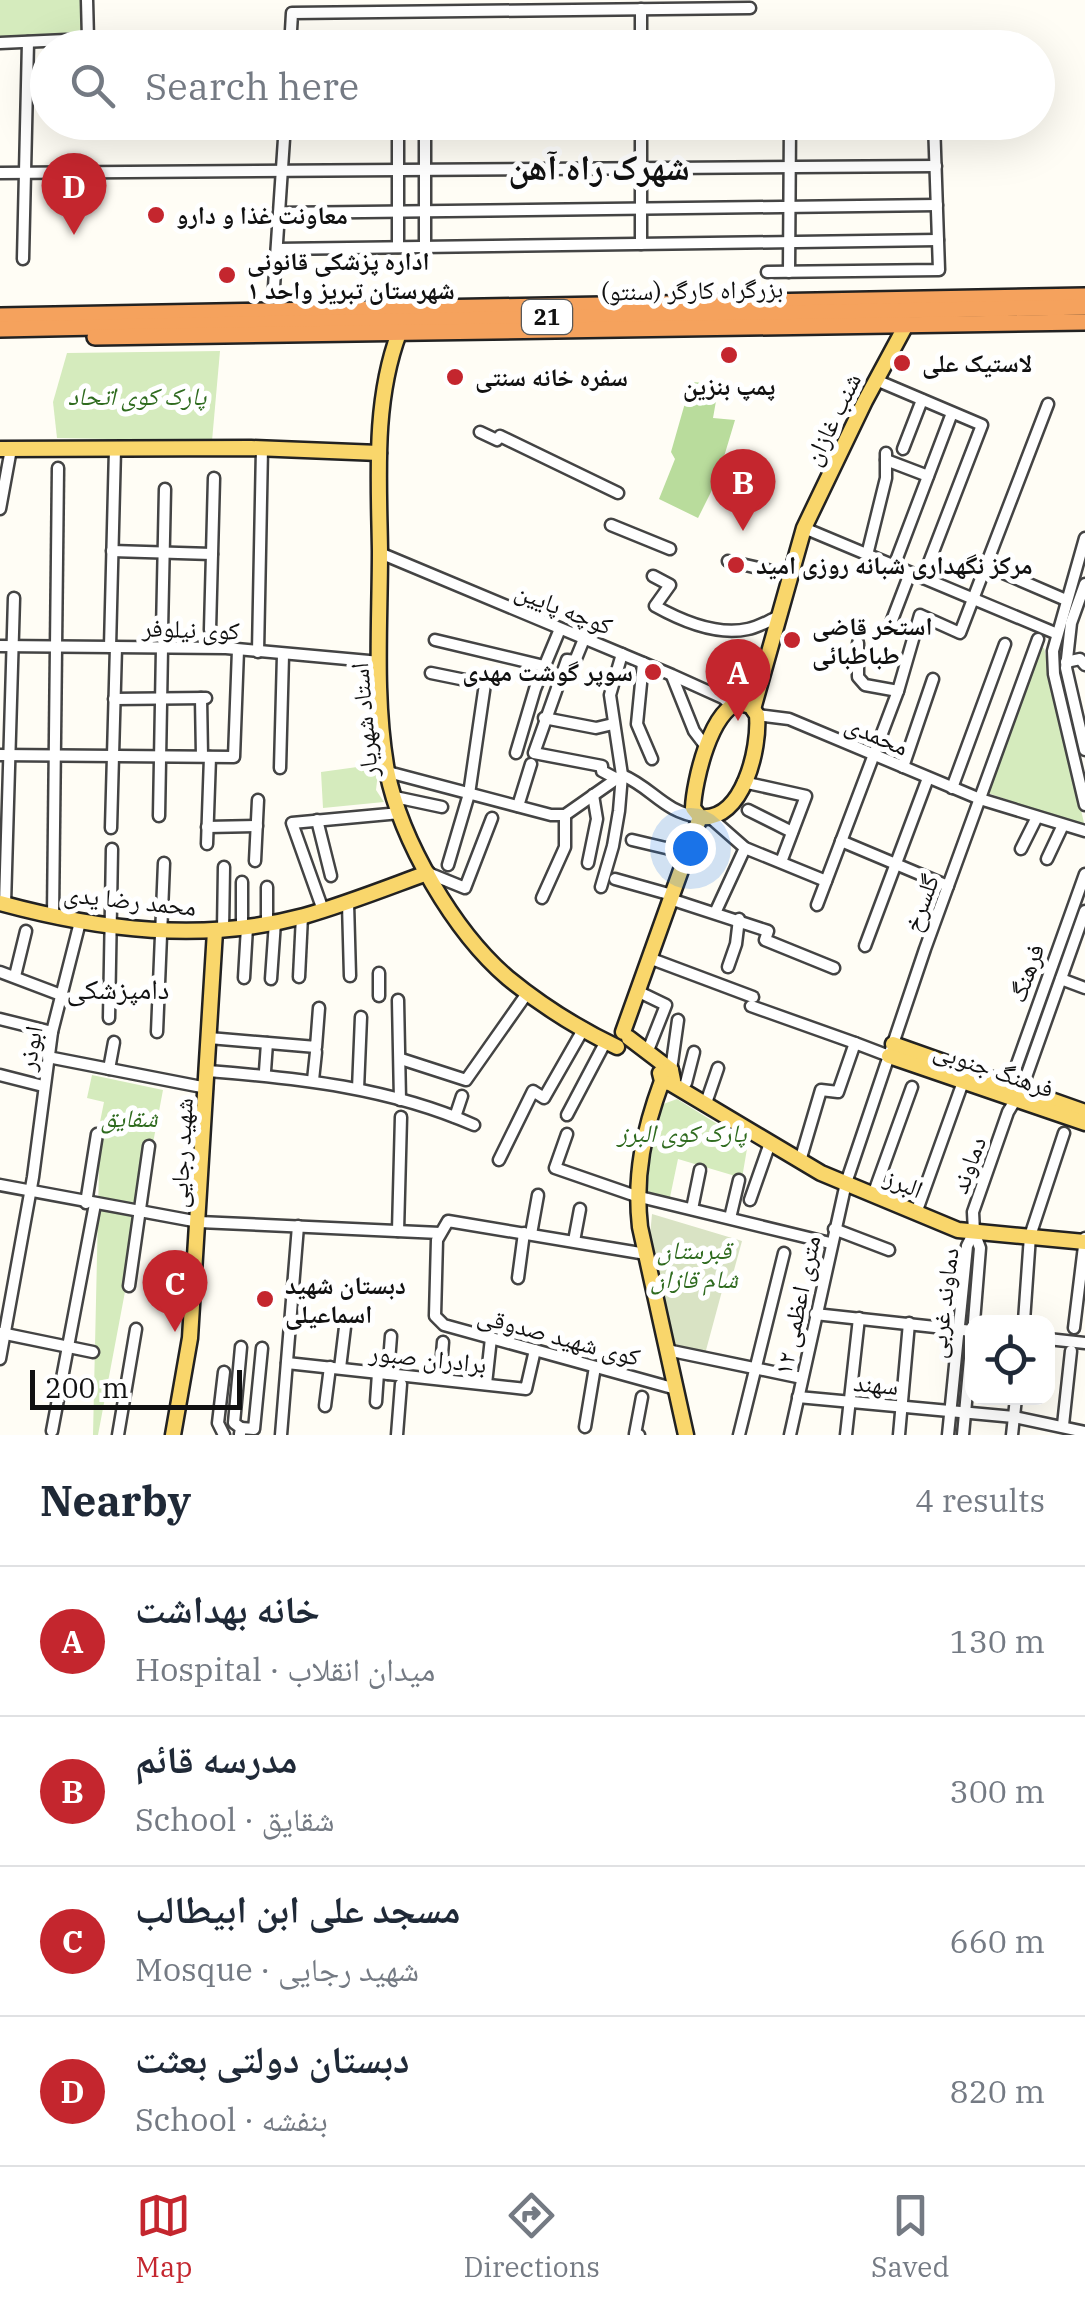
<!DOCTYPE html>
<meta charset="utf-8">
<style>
:root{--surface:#fff;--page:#f6f6f7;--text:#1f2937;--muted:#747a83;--line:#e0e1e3;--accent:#c4262e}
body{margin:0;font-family:"IBM Plex Serif","Noto Naskh Arabic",serif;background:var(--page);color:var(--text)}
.controls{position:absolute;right:30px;bottom:30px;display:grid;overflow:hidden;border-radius:20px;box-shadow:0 10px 40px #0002}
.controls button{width:90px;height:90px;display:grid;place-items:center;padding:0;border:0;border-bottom:2px solid var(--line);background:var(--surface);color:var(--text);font:50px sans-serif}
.scale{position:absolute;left:30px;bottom:25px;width:212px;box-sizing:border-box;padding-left:10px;border:5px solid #111;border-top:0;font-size:28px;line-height:35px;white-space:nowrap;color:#111;-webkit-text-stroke:8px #fff;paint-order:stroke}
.you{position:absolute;left:690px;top:848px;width:35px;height:35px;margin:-25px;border:8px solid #fff;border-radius:50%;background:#1a73e8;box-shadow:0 0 0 15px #1a73e833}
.badge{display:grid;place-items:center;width:65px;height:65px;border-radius:50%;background:var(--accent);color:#fff;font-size:32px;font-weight:700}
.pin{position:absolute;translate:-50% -82px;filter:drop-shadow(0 2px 5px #0008)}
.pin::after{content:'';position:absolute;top:52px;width:35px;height:30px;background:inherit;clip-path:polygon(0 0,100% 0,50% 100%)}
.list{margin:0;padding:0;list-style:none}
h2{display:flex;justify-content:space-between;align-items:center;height:130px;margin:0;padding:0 40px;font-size:42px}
h2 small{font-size:32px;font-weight:400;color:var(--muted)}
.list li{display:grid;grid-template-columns:65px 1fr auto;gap:30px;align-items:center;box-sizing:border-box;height:150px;padding:0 40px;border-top:2px solid var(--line)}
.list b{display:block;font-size:38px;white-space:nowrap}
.list p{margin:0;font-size:32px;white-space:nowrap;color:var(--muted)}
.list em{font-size:32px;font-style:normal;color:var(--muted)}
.icon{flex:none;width:55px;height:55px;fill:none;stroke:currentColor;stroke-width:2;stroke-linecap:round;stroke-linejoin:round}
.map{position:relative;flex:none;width:1085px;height:1435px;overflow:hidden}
.search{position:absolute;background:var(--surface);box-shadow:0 10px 40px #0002;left:30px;right:30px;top:30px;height:110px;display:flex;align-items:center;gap:25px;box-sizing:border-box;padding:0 35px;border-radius:55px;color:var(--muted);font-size:38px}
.sheet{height:730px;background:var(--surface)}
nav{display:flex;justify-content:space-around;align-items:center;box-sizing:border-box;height:140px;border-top:2px solid var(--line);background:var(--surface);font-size:28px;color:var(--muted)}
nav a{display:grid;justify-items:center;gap:5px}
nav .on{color:var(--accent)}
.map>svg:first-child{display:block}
.green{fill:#d5ebbd}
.forest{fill:#b9dc9c}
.cemetery{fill:#d9e3c4}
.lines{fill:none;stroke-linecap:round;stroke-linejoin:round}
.minor-casing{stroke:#444;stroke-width:15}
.major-casing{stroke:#222;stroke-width:19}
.highway-casing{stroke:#222;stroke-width:20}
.minor{stroke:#fff;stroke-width:10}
.major{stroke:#f9d66b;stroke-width:14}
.highway{stroke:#f5a25d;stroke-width:15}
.poi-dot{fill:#c4262e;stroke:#fff;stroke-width:4}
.labels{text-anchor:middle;stroke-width:10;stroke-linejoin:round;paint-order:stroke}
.shield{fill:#fff;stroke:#585858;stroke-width:2.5}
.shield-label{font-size:22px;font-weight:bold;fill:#111}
.poi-label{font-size:25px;font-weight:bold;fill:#111;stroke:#fff;text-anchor:start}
.street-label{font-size:25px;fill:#111;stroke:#fff}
.park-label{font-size:25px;font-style:italic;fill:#2f6b1f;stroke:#fff}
.neighbourhood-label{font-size:28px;fill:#111;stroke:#fff}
.district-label{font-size:35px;font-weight:bold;fill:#111;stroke:#fff}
</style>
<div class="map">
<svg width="1085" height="1435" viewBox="0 0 1085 1435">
<rect width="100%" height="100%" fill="#fffdf5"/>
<g class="green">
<polygon points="0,0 82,0 83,36 0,39"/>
<polygon points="220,351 212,441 57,438 53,402 67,353"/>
<polygon points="1041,647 1044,648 1084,823 1077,825 988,793"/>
<polygon points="379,764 376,790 384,802 323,808 321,772"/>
<polygon points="92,1075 163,1090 98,1435 93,1435 100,1122 104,1102 87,1098"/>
<polygon points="677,1099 748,1143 742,1178 678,1159 669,1202 645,1198 658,1106"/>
</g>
<polygon class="forest" points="691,382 719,384 713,418 735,420 717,480 698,518 659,499 675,459 671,452"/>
<polygon class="cemetery" points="652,1214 742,1241 728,1292 722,1291 705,1354 676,1348 650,1236"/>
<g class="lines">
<defs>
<g id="minor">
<polyline points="641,9 641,48"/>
<polyline points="0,43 88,39 87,0"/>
<polyline points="290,47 748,43"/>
<polyline points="290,48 292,13 750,8"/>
<polyline points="425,123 425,247"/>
<polyline points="285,127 851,122"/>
<polyline points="0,173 936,166"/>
<polyline points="279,213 937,205"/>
<polyline points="641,244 641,122"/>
<polyline points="398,247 398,123"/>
<polyline points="277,249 938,240"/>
<polyline points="23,259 28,42"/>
<polyline points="767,272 939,270 934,122"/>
<polyline points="789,272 790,122"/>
<polyline points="274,287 285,124"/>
<polyline points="876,380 982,425 923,578"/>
<polyline points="480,432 497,440 500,436 618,493"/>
<polyline points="903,449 922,400"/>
<polyline points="886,460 928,476"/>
<polyline points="0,509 11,449"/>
<polyline points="611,525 670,549"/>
<polyline points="804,528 1055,633"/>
<polyline points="1085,538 1053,651 1054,674 1085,805"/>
<polyline points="112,551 212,554"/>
<polyline points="380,553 672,675 723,698 731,705"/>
<polyline points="867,555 886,478 886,453"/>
<polyline points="728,561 789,575"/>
<polyline points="894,566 952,413"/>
<polyline points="987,566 1066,600"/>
<path d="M 653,576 L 670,585 L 655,606 C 680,620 717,636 748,629 C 758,627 768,621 778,617"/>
<polyline points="1085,584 1071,623 1066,668 1085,750"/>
<polyline points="889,628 910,573"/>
<polyline points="210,630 214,478"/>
<polyline points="162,631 165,489"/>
<polyline points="584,639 575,661 567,660 534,753 602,766 602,771 617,779"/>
<polyline points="435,640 544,666"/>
<polyline points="858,643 858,677 865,685 898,691"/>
<polyline points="0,646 226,648 380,662"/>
<polyline points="110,647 115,449"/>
<polyline points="258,652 262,448"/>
<polyline points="1066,662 1080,659 1085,665"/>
<polyline points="643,663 637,724 652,759"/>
<polyline points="431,673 485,684 469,794 448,865"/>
<polyline points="672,676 694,731 707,748"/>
<polyline points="201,698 202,756"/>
<polyline points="114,699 206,698"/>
<polyline points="757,715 789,719 980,799 1085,831"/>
<polyline points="544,718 596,728 613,724"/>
<polyline points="516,753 535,689 560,629"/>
<polyline points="0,755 234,757 238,650"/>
<polyline points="903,767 933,679"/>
<polyline points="280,768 283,655"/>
<polyline points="388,772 551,815 565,815 622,775"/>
<path d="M 622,775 C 653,788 663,812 700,817"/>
<polyline points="743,782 806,796 781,862"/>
<polyline points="952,788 1005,644"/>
<polyline points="395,797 442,807"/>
<polyline points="518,806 531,764"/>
<polyline points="748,810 792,832"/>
<polyline points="159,816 162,648"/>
<polyline points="712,819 745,848 826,881"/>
<polyline points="317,820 331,876"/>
<polyline points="207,827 257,826"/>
<polyline points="111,828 116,647"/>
<polyline points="632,840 687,853"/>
<polyline points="841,841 948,886"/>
<polyline points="207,844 210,757"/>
<polyline points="1021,849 1037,817"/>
<polyline points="1047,859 1063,825"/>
<polyline points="255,861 258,800"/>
<polyline points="588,863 597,819 593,795"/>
<polyline points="428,873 465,888 492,818"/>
<polyline points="615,879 672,895"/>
<polyline points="601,887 613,846 619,811 622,775 610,695 622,654"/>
<polyline points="542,898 565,847 565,815"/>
<polyline points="670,899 768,931 765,940 834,968"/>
<polyline points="348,903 350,976"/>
<polyline points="5,904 14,598"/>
<polyline points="817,905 898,691 920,615 960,633 1048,404"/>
<polyline points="323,910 292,823 400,813"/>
<polyline points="715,913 745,848"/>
<polyline points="53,916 58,468"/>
<polyline points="267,924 267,887"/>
<polyline points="242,927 242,882"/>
<polyline points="223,930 224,867"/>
<polyline points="865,946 928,778"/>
<polyline points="649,958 753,997"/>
<polyline points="728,967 736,944 739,919"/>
<polyline points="0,972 61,995"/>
<polyline points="15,976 26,931"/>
<polyline points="299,977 302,916"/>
<polyline points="244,978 247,927"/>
<polyline points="271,979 275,922"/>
<polyline points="1061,979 1085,988"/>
<polyline points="637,991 666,1005 647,1053"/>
<polyline points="379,996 379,973"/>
<polyline points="398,1000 400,1100"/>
<polyline points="751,1006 855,1043"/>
<polyline points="109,1018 112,849"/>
<polyline points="0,1019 52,1032"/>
<polyline points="157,1032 164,863"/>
<polyline points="209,1038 316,1047 319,1008"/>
<polyline points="48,1057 207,1088"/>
<polyline points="401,1059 466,1080 528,992"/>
<polyline points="109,1069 114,1042"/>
<polyline points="671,1070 678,1020"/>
<path d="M 208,1071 C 299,1078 390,1088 474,1125"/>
<polyline points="265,1071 267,1043"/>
<polyline points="0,1075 43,1086"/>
<polyline points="313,1080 316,1052"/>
<polyline points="686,1083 694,1052"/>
<polyline points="358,1089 361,1017"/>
<polyline points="1007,1092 1085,874"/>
<polyline points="707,1100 718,1068"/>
<polyline points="567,1115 606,1041"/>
<polyline points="455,1117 462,1096"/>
<polyline points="567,1134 555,1168 636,1196 830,1243"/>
<polyline points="499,1160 533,1091 544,1098 584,1028"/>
<polyline points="800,1161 821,1090 838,1092 855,1043 889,1056"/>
<polyline points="0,1185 199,1222 440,1233"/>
<polyline points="873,1195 912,1087"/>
<polyline points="750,1200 770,1143"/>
<polyline points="86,1203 97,1134"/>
<polyline points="692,1209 700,1170"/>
<polyline points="916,1213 963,1082"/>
<polyline points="730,1218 739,1180"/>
<polyline points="834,1229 889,1250"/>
<polyline points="398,1231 401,1117"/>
<polyline points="531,1234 538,1195"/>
<polyline points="574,1241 580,1209"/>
<polyline points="646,1254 448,1221 437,1240 435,1316 444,1325 676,1389"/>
<polyline points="518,1278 524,1233"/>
<polyline points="129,1286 149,1146"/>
<polyline points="815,1314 972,1331"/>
<polyline points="1024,1321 1030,1236 1064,1133"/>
<polyline points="974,1322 980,1248 974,1232 973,1212 1008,1112 1021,1091 1085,911"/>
<polyline points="1074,1328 1085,1238"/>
<polyline points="1,1333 93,1352"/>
<polyline points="1048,1339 1085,1343"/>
<polyline points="667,1350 802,1378"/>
<polyline points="0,1359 33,1177 52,1032 80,922"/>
<polyline points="287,1363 526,1389 535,1350"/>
<polyline points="340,1368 345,1327"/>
<polyline points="388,1374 391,1336"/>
<polyline points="440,1379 443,1342"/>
<polyline points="486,1384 491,1338"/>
<polyline points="798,1397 1014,1417 1085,1432"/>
<polyline points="376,1402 378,1373"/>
<polyline points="325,1406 330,1367"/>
<polyline points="1063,1425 1071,1351"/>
<polyline points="585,1427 595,1367"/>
<polyline points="241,1428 254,1429 262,1348"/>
<polyline points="52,1431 95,1204"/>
<polyline points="240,1434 241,1428 234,1423 241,1347"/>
<polyline points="118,1435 136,1329"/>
<polyline points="224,1435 218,1423 224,1372"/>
<polyline points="281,1435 298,1226"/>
<polyline points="397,1435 401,1384"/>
<polyline points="639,1435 635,1434 642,1397"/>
<polyline points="739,1435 784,1253"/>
<polyline points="790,1435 846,1183 925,949 1038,639"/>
<polyline points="846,1435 859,1318"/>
<polyline points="899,1435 909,1323"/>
<polyline points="948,1435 967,1246 974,1232"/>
<polyline points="963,1435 972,1337"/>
<polyline points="1012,1435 1016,1398"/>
</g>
<g id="major">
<path d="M 399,333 C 373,402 379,479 380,551 C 380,623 374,699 387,771 C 401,841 454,932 508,978 C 541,1005 579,1029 617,1047"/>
<polyline points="0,449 251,448 379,453"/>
<path d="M 740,703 L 751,706 L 757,715 C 760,748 743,822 700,817 L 693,808 C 694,782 711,708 740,703 Z"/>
<polyline points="753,709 804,528 865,401 906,325"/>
<path d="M 0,903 C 99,930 203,943 304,916 C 346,904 386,888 427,873"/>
<polyline points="623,1032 700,817"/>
<polyline points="629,1038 671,1070"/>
<polyline points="893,1044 1085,1112"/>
<polyline points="889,1056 1085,1123"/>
<path d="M 665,1083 L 673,1080 L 671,1070 L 660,1073 L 662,1081 C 644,1130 634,1175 640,1227 L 686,1435"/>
<polyline points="670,1083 821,1173 958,1230 1085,1242"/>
<polyline points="173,1435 190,1338 215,931"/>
</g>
<g id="highway">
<polyline points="0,316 1085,296"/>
<polyline points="0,329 1085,307"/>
<polyline points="95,337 1085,322"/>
</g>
</defs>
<use href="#minor" class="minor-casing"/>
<use href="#major" class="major-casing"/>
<use href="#highway" class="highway-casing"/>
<use href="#minor" class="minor"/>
<use href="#major" class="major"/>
<use href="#highway" class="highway"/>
</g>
<g class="poi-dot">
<circle cx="156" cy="215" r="10"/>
<circle cx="227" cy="275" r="10"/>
<circle cx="729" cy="355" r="10"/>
<circle cx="902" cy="363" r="10"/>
<circle cx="455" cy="377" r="10"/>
<circle cx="736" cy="565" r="10"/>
<circle cx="792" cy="640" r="10"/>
<circle cx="653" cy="672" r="10"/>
<circle cx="265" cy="1299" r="10"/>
</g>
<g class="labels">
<rect class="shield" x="522" y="300" width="50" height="34" rx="8"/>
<g class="shield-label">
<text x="547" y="325">21</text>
</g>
<g class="poi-label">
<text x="176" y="224">معاونت غذا و دارو</text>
<text x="247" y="270">اداره پزشکی قانونی<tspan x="247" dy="29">شهرستان تبریز واحد ۱</tspan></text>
<text x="922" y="372">لاستیک علی</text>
<text x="475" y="386">سفره خانه سنتی</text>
<text x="729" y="395" text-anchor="middle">پمپ بنزین</text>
<text x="756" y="574">مرکز نگهداری شبانه روزی امید</text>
<text x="812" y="635">استخر قاضی<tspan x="812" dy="29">طباطبائی</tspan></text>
<text x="633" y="681" text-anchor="end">سوپر گوشت مهدی</text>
<text x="285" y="1294">دبستان شهید<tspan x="285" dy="29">اسماعیلی</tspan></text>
</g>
<g class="street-label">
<text transform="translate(692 290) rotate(-1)" y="9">بزرگراه کارگر (سنتو)</text>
<text transform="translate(832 419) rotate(-64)" y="9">شنب غازان</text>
<text transform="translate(564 608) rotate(22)" y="9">کوچه پایین</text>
<text transform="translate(191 629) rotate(2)" y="9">کوی نیلوفر</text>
<text transform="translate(364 720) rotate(-95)" y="9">استاد شهریار</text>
<text transform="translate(877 735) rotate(23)" y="9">محمدی</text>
<text transform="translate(130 900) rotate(6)" y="9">محمد رضا یدی</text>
<text transform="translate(921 903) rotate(-70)" y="9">گلسرخ</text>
<text transform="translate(1026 973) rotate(-70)" y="9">فرهنگ</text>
<text transform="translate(30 1048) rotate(-80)" y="9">ابوذر</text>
<text transform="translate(994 1069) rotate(19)" y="9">فرهنگ جنوبی</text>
<text transform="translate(181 1153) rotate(-87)" y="9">شهید رجایی</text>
<text transform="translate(968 1165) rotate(-70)" y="9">دماوند</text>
<text transform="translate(904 1183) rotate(23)" y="9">البرز</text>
<text transform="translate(943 1303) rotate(-83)" y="9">دماوند غربی</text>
<text transform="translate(797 1305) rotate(-78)" y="9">۱۲ متری اعظمی</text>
<text transform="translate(559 1336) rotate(15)" y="9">کوی شهید صدوقی</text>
<text transform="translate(428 1358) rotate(6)" y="9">برادران صبور</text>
<text transform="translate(876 1384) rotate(5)" y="9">سهند</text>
</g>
<g class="park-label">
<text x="137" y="405">پارک کوی اتحاد</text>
<text x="129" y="1127">شقایق</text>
<text x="682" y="1142">پارک کوی البرز</text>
<text x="694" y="1259">قبرستان<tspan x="694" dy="29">شام قازان</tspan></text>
</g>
<g class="neighbourhood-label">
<text x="118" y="999">دامپزشکی</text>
</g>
<g class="district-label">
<text x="599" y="180">شهرک راه آهن</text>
</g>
</g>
</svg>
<div class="controls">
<button><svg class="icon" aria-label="locate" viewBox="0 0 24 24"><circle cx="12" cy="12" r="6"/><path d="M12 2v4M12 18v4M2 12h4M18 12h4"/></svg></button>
</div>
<div class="scale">200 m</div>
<div class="you"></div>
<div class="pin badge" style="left:738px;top:721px">A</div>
<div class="pin badge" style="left:743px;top:531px">B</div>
<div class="pin badge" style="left:175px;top:1332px">C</div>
<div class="pin badge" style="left:74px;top:235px">D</div>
<div class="search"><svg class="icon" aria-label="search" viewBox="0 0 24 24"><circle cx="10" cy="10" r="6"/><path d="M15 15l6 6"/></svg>Search here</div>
</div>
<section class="sheet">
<h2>Nearby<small>4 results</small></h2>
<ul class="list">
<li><span class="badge">A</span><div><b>خانه بهداشت</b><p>Hospital · میدان انقلاب</p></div><em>130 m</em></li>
<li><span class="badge">B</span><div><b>مدرسه قائم</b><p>School · شقایق</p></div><em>300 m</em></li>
<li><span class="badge">C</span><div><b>مسجد علی ابن ابیطالب</b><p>Mosque · شهید رجایی</p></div><em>660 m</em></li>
<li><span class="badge">D</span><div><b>دبستان دولتی بعثت</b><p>School · بنفشه</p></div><em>820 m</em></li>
</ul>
</section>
<nav>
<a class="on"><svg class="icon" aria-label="map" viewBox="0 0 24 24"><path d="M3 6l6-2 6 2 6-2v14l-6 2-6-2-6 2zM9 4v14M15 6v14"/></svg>Map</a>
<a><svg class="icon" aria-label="directions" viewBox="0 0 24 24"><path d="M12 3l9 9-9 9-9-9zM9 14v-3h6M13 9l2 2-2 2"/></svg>Directions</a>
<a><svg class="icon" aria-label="saved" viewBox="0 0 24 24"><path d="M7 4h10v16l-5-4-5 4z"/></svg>Saved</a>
</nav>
